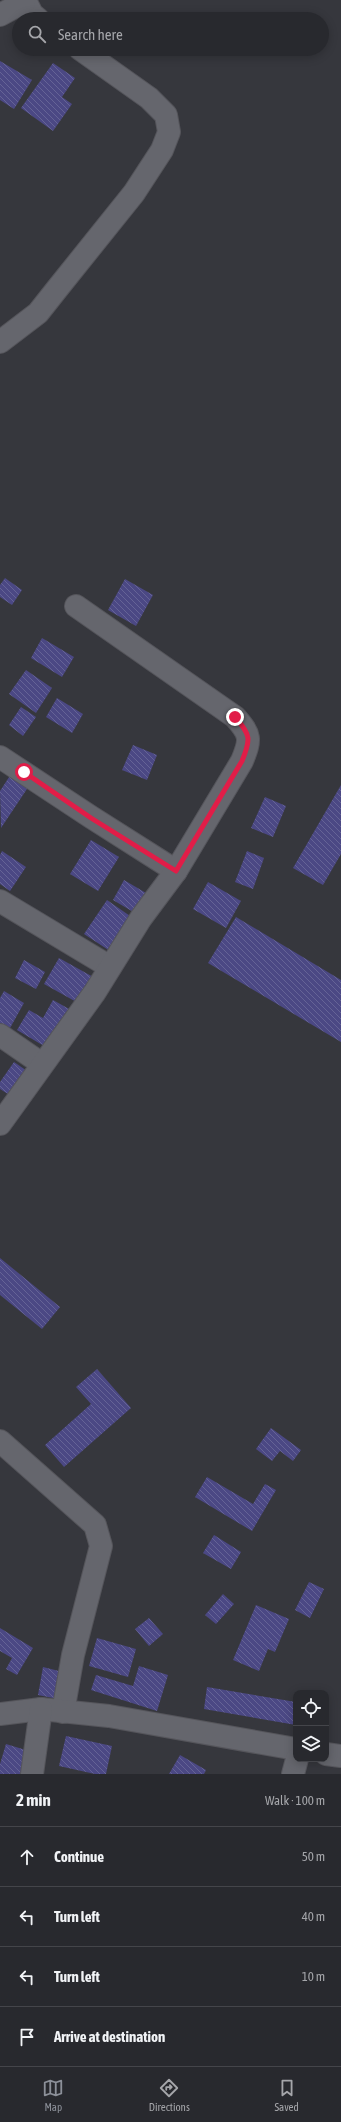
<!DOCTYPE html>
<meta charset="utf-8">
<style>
:root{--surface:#28292e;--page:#34353a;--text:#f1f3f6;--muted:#a5a6aa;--line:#44454a;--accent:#8c9099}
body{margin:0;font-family:"Asap Condensed",sans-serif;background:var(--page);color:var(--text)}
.controls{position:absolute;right:12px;bottom:12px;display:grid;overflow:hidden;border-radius:8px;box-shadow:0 2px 10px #0003}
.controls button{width:36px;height:36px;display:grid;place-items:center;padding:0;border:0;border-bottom:1px solid var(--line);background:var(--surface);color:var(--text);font:20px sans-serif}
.stop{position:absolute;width:12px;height:12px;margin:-9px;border:3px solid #e11d48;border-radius:50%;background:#fff}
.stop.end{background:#e11d48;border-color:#fff;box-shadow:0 1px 4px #0008}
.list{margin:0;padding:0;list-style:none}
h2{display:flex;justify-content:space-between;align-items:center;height:52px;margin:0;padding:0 16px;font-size:17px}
h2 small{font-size:13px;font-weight:400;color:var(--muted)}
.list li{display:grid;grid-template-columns:26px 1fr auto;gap:12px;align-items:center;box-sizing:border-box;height:60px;padding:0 16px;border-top:1px solid var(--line)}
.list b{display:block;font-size:15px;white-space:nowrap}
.list em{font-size:13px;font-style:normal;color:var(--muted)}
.icon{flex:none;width:22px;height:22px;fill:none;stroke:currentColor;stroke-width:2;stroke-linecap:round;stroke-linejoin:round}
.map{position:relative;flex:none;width:341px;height:1774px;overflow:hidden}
.search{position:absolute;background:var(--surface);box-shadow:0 2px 10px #0003;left:12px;right:12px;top:12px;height:44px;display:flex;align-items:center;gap:10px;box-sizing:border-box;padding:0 14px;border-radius:22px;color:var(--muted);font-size:15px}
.sheet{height:292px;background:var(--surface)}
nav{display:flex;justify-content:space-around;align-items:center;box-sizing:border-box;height:56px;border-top:1px solid var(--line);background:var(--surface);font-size:11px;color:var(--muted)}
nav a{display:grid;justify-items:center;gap:2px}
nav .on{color:var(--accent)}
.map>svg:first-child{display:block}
.building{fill:url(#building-back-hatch)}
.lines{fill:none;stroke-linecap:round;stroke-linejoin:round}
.street-casing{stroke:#55555b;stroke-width:24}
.street{stroke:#65666d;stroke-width:22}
.route{stroke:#e11d48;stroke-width:5}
</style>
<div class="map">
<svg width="341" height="1774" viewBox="0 0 341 1774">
<defs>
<pattern id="building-back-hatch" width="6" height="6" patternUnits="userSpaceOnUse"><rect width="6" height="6" fill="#4b4884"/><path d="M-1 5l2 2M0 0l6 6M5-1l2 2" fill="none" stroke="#656396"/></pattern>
</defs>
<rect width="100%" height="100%" fill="#36373d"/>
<g class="building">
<polygon points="0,61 32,80 14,109 0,100"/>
<polygon points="53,63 75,78 62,97 72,104 53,131 21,108"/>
<polygon points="5,578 22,590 12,605 0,597 0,585"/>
<polygon points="125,579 153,595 136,626 108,610"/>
<polygon points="42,638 74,657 62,677 31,658"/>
<polygon points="26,670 52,688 36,713 9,694"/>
<polygon points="57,698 83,714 72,733 46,717"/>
<polygon points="21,707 36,717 23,736 9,725"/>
<polygon points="133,745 157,755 147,780 122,770"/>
<polygon points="13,771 31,783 1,828 0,791"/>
<polygon points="341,785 341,854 323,885 293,868"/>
<polygon points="265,797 286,806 273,837 251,828"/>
<polygon points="91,840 119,857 98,891 70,874"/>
<polygon points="2,851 26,867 10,891 0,884 0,855"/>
<polygon points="247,851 264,858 253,889 235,882"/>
<polygon points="124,880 146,893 135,913 113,900"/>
<polygon points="208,882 241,901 226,928 193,909"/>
<polygon points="107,900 133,918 110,951 84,934"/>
<polygon points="236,917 341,980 341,1042 208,963"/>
<polygon points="59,958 95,978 80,1004 44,984"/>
<polygon points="24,960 45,972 36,989 15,978"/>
<polygon points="4,991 24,1003 10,1028 0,1023 0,998"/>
<polygon points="53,1000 71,1010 49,1049 17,1030 29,1010 43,1018"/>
<polygon points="14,1062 30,1073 14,1098 0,1089 0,1082"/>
<polygon points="0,1258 60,1307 42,1329 0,1295"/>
<polygon points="97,1369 131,1408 64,1467 45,1445 91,1404 76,1387"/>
<polygon points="271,1428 301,1450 293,1461 280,1451 272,1461 256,1449"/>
<polygon points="207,1477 253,1504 265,1484 276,1490 252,1531 195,1497"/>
<polygon points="214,1535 241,1552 231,1569 203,1553"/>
<polygon points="309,1582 324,1589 310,1618 295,1610"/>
<polygon points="223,1594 234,1604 216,1624 205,1615"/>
<polygon points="256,1605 289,1619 275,1652 268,1649 259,1671 233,1660"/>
<polygon points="149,1618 163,1634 149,1646 135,1629"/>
<polygon points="0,1628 33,1648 17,1675 6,1669 12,1658 0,1651"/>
<polygon points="97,1638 136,1649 128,1677 89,1666"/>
<polygon points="139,1666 168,1675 157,1711 91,1690 96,1675 133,1686"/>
<polygon points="43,1667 63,1672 58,1699 38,1695"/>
<polygon points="207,1687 296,1702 296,1725 204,1709"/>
<polygon points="66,1736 112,1746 106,1774 95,1774 59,1766"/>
<polygon points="6,1744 29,1751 22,1774 0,1774 0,1764"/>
<polygon points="180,1755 206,1770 204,1774 169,1774"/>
</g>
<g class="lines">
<defs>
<g id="street">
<polyline points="25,0 32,14 38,19"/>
<polyline points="0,15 24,2"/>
<polyline points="0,342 38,313 57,289 134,193 162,150 169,132 166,115 149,98 80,49"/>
<polyline points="0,757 91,817 176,871"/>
<polyline points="0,901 110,967"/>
<polyline points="0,1035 42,1064"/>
<path d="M 0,1124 L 95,992 L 141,918 L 176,871 L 242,761 C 251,739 251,735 235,717 L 76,606"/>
<polyline points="0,1441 95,1525 101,1546 73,1655 63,1712"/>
<polyline points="0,1714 41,1709 109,1716 296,1749"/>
<polyline points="326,1754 341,1756"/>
<polyline points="32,1774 41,1709"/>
<polyline points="293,1774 297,1759"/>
</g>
</defs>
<use href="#street" class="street-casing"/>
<use href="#street" class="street"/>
</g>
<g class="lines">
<path class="route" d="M 24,772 L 91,818 L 176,871 L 242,761 C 251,739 251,735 235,717"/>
</g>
</svg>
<div class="controls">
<button><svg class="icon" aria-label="locate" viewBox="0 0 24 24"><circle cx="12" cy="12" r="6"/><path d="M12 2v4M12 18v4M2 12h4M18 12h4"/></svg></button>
<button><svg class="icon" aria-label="layers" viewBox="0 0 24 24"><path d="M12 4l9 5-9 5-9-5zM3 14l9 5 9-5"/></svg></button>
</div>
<div class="stop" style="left:24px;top:772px"></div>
<div class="stop end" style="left:235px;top:717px"></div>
<div class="search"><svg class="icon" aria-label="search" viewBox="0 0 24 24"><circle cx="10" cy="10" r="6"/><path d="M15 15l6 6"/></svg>Search here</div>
</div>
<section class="sheet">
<h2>2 min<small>Walk · 100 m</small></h2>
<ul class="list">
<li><svg class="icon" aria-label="ahead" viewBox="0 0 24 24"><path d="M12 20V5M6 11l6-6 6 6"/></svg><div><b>Continue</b></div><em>50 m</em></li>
<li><svg class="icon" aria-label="left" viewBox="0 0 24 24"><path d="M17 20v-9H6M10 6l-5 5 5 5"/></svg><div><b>Turn left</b></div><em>40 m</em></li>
<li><svg class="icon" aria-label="left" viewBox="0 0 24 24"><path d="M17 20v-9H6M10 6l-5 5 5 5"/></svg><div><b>Turn left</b></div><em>10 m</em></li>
<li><svg class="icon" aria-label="arrive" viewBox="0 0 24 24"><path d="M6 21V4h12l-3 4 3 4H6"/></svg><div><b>Arrive at destination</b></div></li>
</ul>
</section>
<nav>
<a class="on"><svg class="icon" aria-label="map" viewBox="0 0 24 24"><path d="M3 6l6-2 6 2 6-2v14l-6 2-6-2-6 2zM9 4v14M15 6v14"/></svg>Map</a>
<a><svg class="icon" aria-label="directions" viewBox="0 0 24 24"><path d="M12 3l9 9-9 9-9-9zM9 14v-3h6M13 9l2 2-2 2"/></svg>Directions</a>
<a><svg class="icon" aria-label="saved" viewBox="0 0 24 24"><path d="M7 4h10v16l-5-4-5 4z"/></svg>Saved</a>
</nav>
